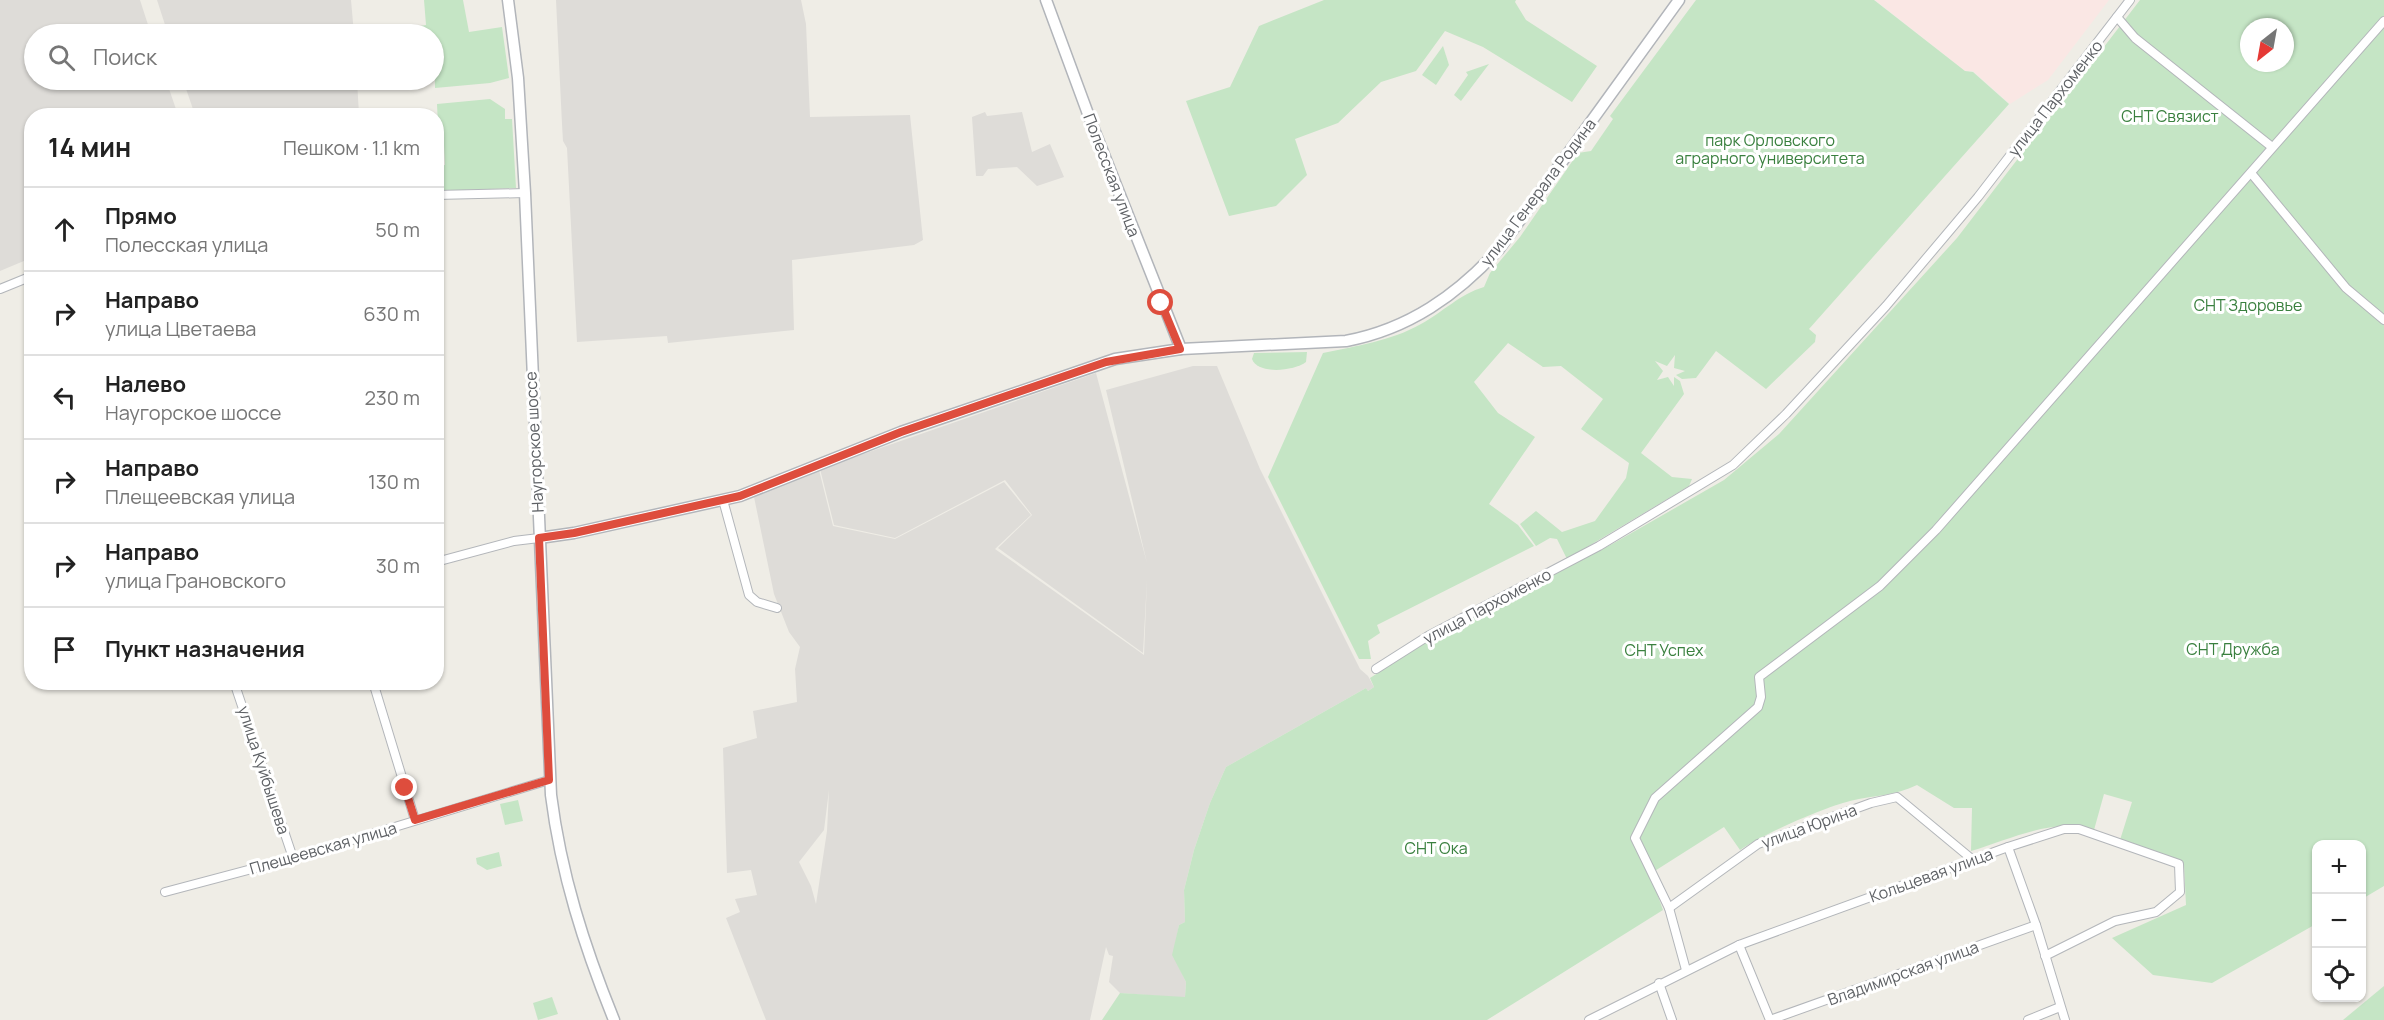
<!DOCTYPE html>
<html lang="ru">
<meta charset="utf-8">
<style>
:root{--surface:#fff;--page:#f2f2f2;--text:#222;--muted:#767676;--line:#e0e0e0}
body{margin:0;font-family:Manrope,sans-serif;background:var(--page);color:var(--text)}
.controls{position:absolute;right:18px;bottom:18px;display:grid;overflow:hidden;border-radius:12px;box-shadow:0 2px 4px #0004}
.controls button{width:54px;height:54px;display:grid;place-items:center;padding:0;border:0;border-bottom:2px solid var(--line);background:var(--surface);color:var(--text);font:30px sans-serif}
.compass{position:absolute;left:2240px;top:18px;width:54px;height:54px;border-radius:50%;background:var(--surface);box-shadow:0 2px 4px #0004;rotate:211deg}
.stop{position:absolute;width:18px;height:18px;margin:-14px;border:4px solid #de4d3d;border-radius:50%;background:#fff}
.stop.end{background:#de4d3d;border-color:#fff;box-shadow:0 2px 6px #0008}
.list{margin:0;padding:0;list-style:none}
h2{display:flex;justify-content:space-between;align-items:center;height:78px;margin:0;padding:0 24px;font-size:26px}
h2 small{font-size:20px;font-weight:400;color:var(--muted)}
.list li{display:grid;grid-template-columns:39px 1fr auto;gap:18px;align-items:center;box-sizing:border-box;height:84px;padding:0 24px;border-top:2px solid var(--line)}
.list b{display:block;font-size:22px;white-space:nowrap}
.list p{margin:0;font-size:20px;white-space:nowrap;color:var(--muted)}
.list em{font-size:20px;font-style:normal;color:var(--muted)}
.icon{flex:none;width:33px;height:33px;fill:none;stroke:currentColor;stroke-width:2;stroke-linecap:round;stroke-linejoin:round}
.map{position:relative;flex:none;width:2384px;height:1020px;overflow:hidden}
.search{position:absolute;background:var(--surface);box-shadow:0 2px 4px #0004;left:24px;top:24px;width:420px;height:66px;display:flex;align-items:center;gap:15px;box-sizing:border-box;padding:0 21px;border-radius:33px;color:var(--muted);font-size:22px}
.panel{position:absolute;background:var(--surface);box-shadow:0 2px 4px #0004;left:24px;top:108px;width:420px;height:582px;border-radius:24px}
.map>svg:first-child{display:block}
.industrial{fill:#dedcd8;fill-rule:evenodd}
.medical{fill:#fae7e4}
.green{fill:#c5e5c5;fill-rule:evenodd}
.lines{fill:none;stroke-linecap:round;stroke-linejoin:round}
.street-casing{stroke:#b3b6ba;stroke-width:10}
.secondary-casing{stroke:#b2b5ba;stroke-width:13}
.street{stroke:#fff;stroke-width:8}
.secondary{stroke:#fff;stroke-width:10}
.route{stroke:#de4d3d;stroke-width:8}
.labels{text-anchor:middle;stroke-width:6;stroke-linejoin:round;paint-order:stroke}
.street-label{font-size:16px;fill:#5e6165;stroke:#fff}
.park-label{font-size:16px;fill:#3a803f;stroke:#fff}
</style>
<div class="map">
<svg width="2384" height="1020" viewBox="0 0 2384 1020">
<rect width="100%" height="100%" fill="#efede6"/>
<g class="industrial">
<polygon points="0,0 140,0 151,34 34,34 34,80 166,80 178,115 32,116 31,258 0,271"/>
<polygon points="157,0 351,0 354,34 168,34"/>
<polygon points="556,0 801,0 806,24 810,117 910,115 923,240 914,245 792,260 794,330 668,343 667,336 577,342 567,148 563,141 562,124"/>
<polygon points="183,80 357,80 359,115 195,115"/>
<polygon points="985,112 987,116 1022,112 1032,152 1050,144 1064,177 1037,186 1017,167 988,169 983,176 976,176 972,117"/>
<path d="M 1193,366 L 1217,366 L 1260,469 L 1360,669 L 1368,676 L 1374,687 L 1368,691 L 1366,688 L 1226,767 L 1210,803 L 1194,850 L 1184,890 L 1185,922 L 1179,925 L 1173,955 L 1186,982 L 1185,998 L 1120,993 L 1109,982 L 1113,956 L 1109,955 L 1106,947 L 1090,1020 L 766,1020 L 726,918 L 740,912 L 735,899 L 757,895 L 751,870 L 727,873 L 723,748 L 757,738 L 753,711 L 797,702 L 795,669 L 800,647 L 789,632 L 774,594 L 754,497 L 819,470 L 833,526 L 895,539 L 1004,482 L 1031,515 L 995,549 L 1144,655 L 1147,579 L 1143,653 L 998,548 L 1032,515 L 1005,480 L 895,538 L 834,525 L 820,469 L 1096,373 L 1147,563 L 1106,390 ZM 829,790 L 827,831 L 816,904 L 811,886 L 799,862 L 824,830 Z"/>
</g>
<polygon class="medical" points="1875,0 2109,0 2048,80 2010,104 1973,71 1965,71"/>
<g class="green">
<polygon points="424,0 463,0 469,32 502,27 509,78 490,83 435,88 434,34 421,34 420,26 426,25"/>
<polygon points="1324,0 1516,0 1515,2 1526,20 1597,66 1572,102 1483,47 1445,31 1416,71 1381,82 1338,123 1295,139 1307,175 1276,206 1229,216 1186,101 1230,87 1259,26"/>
<path d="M 1696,0 L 1874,0 L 1965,71 L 1973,72 L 2009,104 L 1809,329 L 1816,335 L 1815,342 L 1766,389 L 1716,351 L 1696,378 L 1682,379 L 1676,375 L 1685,371 L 1674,368 L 1675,355 L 1667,366 L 1655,361 L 1663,371 L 1657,380 L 1668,377 L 1674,386 L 1674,377 L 1680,381 L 1684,394 L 1641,453 L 1672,477 L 1692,479 L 1689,486 L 1567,559 L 1557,539 L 1550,538 L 1536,546 L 1520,524 L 1536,511 L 1562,532 L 1595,521 L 1626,478 L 1629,463 L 1581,429 L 1603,399 L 1561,366 L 1543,367 L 1508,343 L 1474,382 L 1498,413 L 1535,437 L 1489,504 L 1518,525 L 1534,546 L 1377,625 L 1380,633 L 1368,641 L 1371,659 L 1359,659 L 1268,477 L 1323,353 C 1356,346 1391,341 1421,324 C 1443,312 1460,294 1484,287 L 1490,273 L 1520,237 L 1578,153 L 1591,151 L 1613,119 L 1610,116 Z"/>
<path d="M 2140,0 L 2384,0 L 2384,886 L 2362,899 L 2362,844 L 2316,844 L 2316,924 L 2212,983 L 2153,975 L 2112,938 L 2186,905 L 2184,865 L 2120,840 L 2132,802 L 2104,794 L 2094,830 C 2053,817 2011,839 1971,851 L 1972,808 L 1954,808 L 1917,785 C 1895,796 1874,795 1850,801 C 1822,808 1764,834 1740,850 L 1724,827 L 1650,874 L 1663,910 L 1487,1020 L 1102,1020 L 1120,993 L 1185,997 L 1186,982 L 1172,955 L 1179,925 L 1185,922 L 1184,890 L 1194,850 L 1210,803 L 1226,767 L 1366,688 L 1368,691 L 1374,687 L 1370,678 L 1437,635 L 1614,543 L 1724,480 L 1779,434 L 1957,238 ZM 2249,27 L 2285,27 L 2285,63 L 2249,63 Z"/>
<polygon points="1443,46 1449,65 1436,85 1422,75"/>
<polygon points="1489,64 1461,101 1454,95 1468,75 1466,72"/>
<polygon points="490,99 505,109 505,119 512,119 516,188 437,191 437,166 445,165 443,126 438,125 437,104"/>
<path d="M 1307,352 L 1306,362 C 1294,371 1258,375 1252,359 L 1254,353 Z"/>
<polygon points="518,800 523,821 505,825 500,804"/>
<polygon points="499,852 502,866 487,870 477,864 476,858"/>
<polygon points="2384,986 2384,1020 2343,1020"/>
<polygon points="552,997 558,1014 538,1020 533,1003"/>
</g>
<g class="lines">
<defs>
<g id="street">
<polyline points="2117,17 2135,38 2272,147"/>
<polyline points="2251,173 2346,288 2384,320"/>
<polyline points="436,195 525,193"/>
<polyline points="0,289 32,276"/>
<polyline points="723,500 749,595 757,602 777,608"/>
<polyline points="436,562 514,541 539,538"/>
<polyline points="1376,669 1428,636 1599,546 1733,465 1786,414 1886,306 1978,197 2130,0"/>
<polyline points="234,682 293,858"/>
<polyline points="373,682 415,820"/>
<polyline points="2008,847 2064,829 2079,829 2179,864 2180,892 2156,912 2115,921 2045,956"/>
<polyline points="165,892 293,858 549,780"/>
<polyline points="1669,908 1758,844 1871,803 1897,797 1973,860"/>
<polyline points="1739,945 1770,1020"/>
<polyline points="1686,970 1669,908 1635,838 1655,798 1758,707 1761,697 1759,677 1880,586 1936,530 2384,21"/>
<polyline points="1659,983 1672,1020"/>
<polyline points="1589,1020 1739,945 2008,847 2036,925 2065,1020"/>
<polyline points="1770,1020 2036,925"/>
<polyline points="2028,1020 2060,1007"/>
</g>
<g id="secondary">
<path d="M 508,0 L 518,78 L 525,193 L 551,795 C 561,874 584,946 614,1020"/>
<polyline points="1046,0 1091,122 1181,349"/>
<path d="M 539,538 L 574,533 L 740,496 L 901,432 L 1115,359 L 1181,349 L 1346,341 C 1409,329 1457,295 1499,249 L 1679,0"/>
</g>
</defs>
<use href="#street" class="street-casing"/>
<use href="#secondary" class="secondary-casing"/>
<use href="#street" class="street"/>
<use href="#secondary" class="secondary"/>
</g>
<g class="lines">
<polyline class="route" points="405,788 415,820 549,780 539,538 574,533 740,496 901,432 1106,362 1180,349 1161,303"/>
</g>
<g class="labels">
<g class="street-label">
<text transform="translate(2055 98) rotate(-52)" y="6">улица Пархоменко</text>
<text transform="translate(1112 175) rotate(69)" y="6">Полесская улица</text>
<text transform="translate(1538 192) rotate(-53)" y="6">улица Генерала Родина</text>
<text transform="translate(534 442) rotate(-93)" y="6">Наугорское шоссе</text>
<text transform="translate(1487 606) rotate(-28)" y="6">улица Пархоменко</text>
<text transform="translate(264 770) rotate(72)" y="6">улица Куйбышева</text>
<text transform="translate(1809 826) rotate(-20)" y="6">улица Юрина</text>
<text transform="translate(323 848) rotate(-16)" y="6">Плещеевская улица</text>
<text transform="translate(1931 875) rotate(-20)" y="6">Кольцевая улица</text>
<text transform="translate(1903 973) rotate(-20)" y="6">Владимирская улица</text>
</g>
<g class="park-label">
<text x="2170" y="122">СНТ Связист</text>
<text x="1770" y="146">парк Орловского<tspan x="1770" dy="18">аграрного университета</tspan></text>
<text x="2248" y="311">СНТ Здоровье</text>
<text x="2233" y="655">СНТ Дружба</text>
<text x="1664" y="656">СНТ Успех</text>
<text x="1436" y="854">СНТ Ока</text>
</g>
</g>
</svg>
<div class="controls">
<button>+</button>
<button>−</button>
<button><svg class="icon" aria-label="locate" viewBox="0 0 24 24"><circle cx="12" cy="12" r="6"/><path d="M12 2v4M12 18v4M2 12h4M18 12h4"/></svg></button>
</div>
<svg class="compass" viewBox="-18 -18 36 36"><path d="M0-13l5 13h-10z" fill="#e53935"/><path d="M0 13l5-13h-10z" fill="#767676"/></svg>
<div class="stop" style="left:1161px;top:303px"></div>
<div class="stop end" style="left:405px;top:788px"></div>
<div class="search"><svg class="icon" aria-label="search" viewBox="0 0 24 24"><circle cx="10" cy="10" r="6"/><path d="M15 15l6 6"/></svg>Поиск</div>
<section class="panel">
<h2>14 мин<small>Пешком · 1.1 km</small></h2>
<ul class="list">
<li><svg class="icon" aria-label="ahead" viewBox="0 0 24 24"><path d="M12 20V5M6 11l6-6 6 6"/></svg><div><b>Прямо</b><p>Полесская улица</p></div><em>50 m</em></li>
<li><svg class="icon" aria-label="right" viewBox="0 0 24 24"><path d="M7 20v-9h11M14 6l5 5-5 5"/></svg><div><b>Направо</b><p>улица Цветаева</p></div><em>630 m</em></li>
<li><svg class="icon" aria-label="left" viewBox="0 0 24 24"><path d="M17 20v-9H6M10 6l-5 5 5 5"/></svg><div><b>Налево</b><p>Наугорское шоссе</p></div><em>230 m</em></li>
<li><svg class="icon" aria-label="right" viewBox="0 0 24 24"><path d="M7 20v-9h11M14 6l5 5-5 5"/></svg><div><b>Направо</b><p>Плещеевская улица</p></div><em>130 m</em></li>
<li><svg class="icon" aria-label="right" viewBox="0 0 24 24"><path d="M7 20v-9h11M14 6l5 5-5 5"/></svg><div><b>Направо</b><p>улица Грановского</p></div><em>30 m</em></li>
<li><svg class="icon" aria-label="arrive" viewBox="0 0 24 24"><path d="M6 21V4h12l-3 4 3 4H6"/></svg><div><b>Пункт назначения</b></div></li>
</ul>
</section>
</div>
